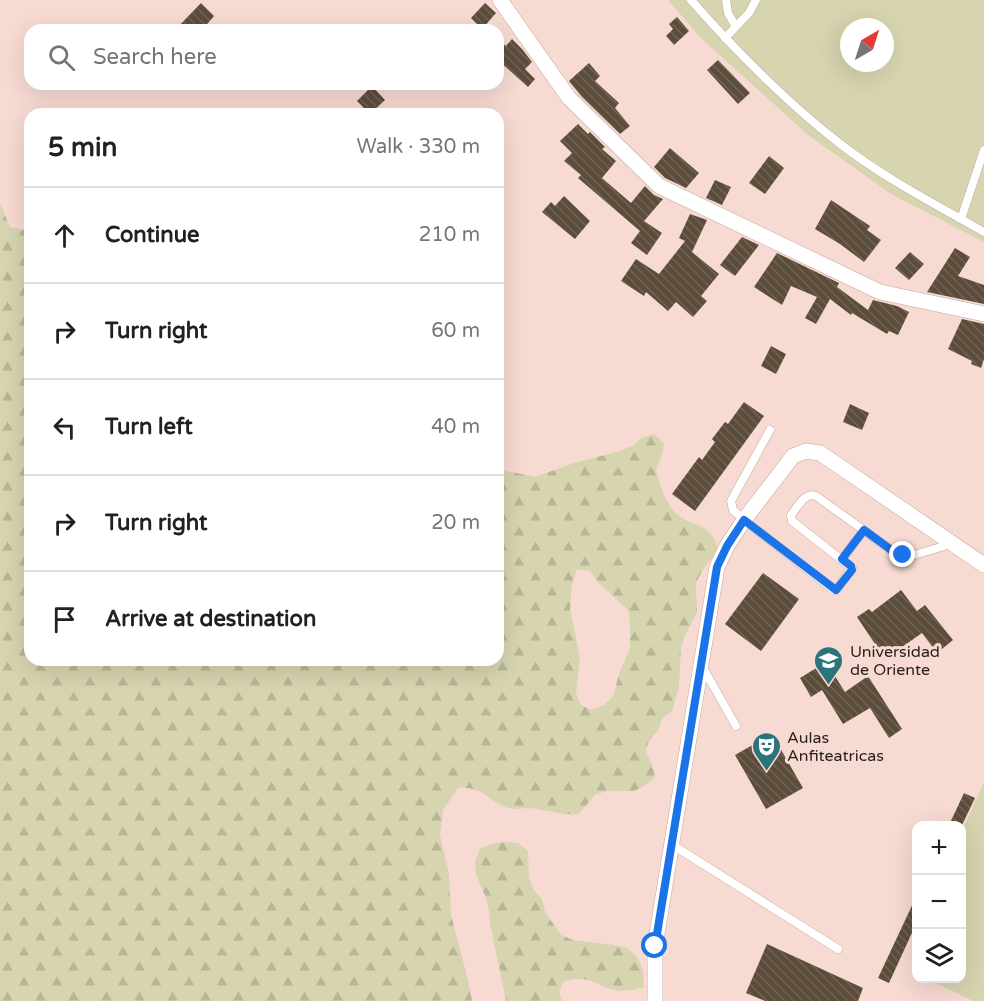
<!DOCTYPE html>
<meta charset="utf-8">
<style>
:root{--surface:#fff;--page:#f6f6f6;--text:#202124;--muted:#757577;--line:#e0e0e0}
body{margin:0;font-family:"Varela Round",sans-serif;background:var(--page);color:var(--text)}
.controls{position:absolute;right:18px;bottom:18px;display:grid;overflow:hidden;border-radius:12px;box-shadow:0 6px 24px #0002}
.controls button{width:54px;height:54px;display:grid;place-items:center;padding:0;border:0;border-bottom:2px solid var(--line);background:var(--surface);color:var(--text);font:30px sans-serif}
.compass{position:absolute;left:840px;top:18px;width:54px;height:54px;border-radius:50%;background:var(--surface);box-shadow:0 6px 24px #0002;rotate:39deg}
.stop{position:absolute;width:18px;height:18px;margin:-14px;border:4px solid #1a73e8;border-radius:50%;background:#fff}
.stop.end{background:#1a73e8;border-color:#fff;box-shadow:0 2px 6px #0008}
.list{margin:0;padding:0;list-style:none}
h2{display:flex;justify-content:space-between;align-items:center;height:78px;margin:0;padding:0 24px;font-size:26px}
h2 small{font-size:20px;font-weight:400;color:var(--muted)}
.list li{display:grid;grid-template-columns:39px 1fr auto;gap:18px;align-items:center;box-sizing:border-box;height:96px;padding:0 24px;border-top:2px solid var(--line)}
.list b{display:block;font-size:22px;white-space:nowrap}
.list em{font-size:20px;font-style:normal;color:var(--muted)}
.icon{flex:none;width:33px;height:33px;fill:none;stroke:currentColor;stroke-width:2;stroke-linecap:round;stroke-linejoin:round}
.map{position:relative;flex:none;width:984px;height:1001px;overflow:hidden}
.search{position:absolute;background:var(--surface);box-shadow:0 6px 24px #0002;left:24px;top:24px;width:480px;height:66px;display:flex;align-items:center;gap:15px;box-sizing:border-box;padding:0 21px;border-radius:18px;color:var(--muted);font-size:22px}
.panel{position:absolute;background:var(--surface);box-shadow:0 6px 24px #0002;left:24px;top:108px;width:480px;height:558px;border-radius:18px}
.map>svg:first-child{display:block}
.forest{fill:url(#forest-firs);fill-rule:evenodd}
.park{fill:#d7d4b0;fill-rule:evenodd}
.building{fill:url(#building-back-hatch)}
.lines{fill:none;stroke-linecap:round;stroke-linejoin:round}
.service-casing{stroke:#c3a79f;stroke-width:9}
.minor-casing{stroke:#c3a79f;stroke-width:16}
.service{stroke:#fff;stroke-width:8}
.minor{stroke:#fff;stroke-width:15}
.route{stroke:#1a73e8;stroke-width:8}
.labels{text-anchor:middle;stroke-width:6;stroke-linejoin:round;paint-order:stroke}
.poi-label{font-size:16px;fill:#281e1b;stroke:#f7dad2;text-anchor:start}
</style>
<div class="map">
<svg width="984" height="1001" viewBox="0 0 984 1001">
<defs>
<pattern id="forest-firs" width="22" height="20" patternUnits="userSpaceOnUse" patternTransform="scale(1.5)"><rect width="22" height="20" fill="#d7d4b0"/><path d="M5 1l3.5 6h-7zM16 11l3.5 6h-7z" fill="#b9b697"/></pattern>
<pattern id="building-back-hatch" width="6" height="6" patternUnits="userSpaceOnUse" patternTransform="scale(1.5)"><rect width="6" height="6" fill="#5c4d3b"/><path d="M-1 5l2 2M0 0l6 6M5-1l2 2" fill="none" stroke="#706355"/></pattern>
</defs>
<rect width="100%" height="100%" fill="#f7dad2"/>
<g class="forest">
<path d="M 0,203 L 10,227 L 23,230 L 30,227 L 30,660 L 498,660 L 498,469 L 535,477 L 574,463 L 620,451 L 632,446 L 642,438 L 654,434 L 664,443 L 662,455 L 656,469 C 660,485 665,504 678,515 C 696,529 711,522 718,550 L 702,571 L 696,583 L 697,613 L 685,635 L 681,648 L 679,687 L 672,711 L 662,719 L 658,731 L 649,740 L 646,752 L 652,764 L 655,777 L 646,785 L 634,791 L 606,791 L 595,795 L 579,814 C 561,816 546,809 528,808 C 521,808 515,810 509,808 C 488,802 483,785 458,788 L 443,810 L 440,835 L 449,874 L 451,915 L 468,980 L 472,1001 L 0,1001 ZM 577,569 L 590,571 L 598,582 L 628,610 L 630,622 L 630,649 L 620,671 L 613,696 L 604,705 L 592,710 L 581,705 L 576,694 L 580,658 L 570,609 L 572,584 Z"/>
<path d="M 504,842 L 518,843 L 528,851 L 529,877 L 533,889 L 542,899 L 545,912 L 561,935 L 573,940 L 614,945 L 627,948 L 637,957 L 643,971 L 644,987 C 601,1001 601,971 564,981 L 559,992 L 562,1001 L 506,1001 L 490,923 L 489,911 L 486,898 L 476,874 L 475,861 L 480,849 L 491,844 Z"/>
</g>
<g class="park">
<path d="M 668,0 L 984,0 L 984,242 L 891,194 L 808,135 L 702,39 ZM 849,27 L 885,27 L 885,63 L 849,63 Z"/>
<polygon points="984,782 984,1001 973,1001 928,979 962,978 962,831"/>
</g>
<g class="building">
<polygon points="201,3 214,16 202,30 175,30"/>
<polygon points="485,3 496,13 482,29 471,18"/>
<polygon points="677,17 689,31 674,45 666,36 673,29 669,24"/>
<polygon points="498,39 506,46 512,39 522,49 532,62 525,69 535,79 528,87 498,60"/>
<polygon points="718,60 750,93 738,104 707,70"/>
<polygon points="589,63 600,76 595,81 619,103 615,108 630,126 620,134 582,97 569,81"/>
<polygon points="372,86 385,100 370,114 357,101"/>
<polygon points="578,124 588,134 590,132 605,147 602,149 616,161 602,178 631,203 645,186 654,195 663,199 644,221 662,233 647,255 631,243 640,231 578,178 581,175 564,161 572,153 560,141"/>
<polygon points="670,148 699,173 686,188 665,178 654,167"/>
<polygon points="769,156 784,168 765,194 749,183"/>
<polygon points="715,180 731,187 722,205 706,198"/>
<polygon points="564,196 590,221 575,239 542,212 551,202 555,206"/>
<polygon points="831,200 870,226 867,230 881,240 864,262 840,244 815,229"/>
<polygon points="690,214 707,220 692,252 719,274 701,296 707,301 693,317 676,302 668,311 646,292 644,296 621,281 636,259 659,274 685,241 679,238"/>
<polygon points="742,237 759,245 735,276 720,265"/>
<polygon points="955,248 970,257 958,276 984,285 984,304 927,292"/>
<polygon points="910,252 924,264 909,280 895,268"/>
<polygon points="777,253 839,283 837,287 868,310 873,300 897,306 909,312 898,335 889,331 887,334 852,313 851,315 830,299 816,324 805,318 817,297 791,286 782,305 754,287"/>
<polygon points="962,319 984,324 984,359 981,368 971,364 972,361 948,349"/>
<polygon points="771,346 786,354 776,374 761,366"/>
<polygon points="744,402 764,416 695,511 672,494 699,457 702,460 715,442 712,439 725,422 728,424"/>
<polygon points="850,404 869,413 862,430 843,422"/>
<polygon points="763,573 799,599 761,651 725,624"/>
<polygon points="901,590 917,611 925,605 953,640 937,653 922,633 885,659 857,617 869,609 872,612"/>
<polygon points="826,662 845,692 868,676 902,729 889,738 870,708 843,724 822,690 811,697 800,678"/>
<polygon points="772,734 803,788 766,809 735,755"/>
<polygon points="964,793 975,798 962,825 949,825"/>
<polygon points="916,897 916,924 889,983 878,978"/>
<polygon points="767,944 863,988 858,1001 765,1001 746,993"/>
</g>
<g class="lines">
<defs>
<g id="service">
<path d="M 691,0 C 736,51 785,101 839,143 C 884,178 935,204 984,232"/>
<polyline points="726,0 728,13 735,25"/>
<polyline points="725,38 749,13 756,0"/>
<polyline points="961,219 984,150"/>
<path d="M 770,430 L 731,501 L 733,510 L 744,520 L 834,590 L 837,589 L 852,568 L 792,521 L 791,515 C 798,507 804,492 816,496 L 894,552 L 914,555 L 951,544"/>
<polyline points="842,559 864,530"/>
<polyline points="702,666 736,726"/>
<polyline points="671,844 838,949"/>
</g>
<g id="minor">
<polyline points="500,0 569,98 659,186 880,292 984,314"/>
<polyline points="655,1001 655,946 717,567 727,546 744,520 793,456 806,451 820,453 984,565"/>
</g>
</defs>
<use href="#service" class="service-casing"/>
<use href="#minor" class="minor-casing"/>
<use href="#service" class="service"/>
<use href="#minor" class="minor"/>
</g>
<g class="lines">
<polyline class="route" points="655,946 717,567 727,546 744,520 836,590 852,570 851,566 842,559 864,530 894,552 903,555"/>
</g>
<defs>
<symbol id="university-pin" viewBox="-11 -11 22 30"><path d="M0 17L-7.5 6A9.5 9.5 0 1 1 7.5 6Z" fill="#2b747a" stroke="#f7dad2"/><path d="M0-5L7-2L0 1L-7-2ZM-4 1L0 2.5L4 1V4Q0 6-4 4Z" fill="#fff"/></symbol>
<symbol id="theatre-pin" viewBox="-11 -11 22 30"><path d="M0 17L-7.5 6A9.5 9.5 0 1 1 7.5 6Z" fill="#2b747a" stroke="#f7dad2"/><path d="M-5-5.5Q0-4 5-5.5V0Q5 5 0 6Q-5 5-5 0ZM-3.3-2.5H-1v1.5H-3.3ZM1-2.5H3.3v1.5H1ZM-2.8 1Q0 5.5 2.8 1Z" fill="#fff"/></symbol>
</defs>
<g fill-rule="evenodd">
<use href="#university-pin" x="812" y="644" width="33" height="45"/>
<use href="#theatre-pin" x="750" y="730" width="33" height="45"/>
</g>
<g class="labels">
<g class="poi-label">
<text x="850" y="657">Universidad<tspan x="850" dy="18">de Oriente</tspan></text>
<text x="787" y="743">Aulas<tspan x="787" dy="18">Anfiteatricas</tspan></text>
</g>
</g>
</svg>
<div class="controls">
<button>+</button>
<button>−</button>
<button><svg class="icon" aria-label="layers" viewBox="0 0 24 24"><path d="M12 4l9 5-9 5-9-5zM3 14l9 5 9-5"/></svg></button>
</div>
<svg class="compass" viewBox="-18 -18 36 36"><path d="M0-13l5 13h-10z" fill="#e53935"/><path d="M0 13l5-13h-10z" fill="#757577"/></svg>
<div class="stop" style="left:655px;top:946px"></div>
<div class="stop end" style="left:903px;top:555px"></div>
<div class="search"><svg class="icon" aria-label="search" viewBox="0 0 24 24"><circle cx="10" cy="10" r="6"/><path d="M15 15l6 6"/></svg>Search here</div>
<section class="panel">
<h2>5 min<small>Walk · 330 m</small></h2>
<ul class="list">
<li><svg class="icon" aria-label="ahead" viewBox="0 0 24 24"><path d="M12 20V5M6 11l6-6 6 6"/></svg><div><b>Continue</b></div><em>210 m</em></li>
<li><svg class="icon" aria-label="right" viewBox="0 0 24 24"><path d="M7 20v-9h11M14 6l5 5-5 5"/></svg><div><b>Turn right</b></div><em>60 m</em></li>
<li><svg class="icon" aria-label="left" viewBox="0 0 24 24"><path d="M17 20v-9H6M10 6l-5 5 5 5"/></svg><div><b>Turn left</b></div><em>40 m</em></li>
<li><svg class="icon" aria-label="right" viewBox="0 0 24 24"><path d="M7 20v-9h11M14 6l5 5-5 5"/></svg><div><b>Turn right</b></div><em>20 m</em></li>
<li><svg class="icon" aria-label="arrive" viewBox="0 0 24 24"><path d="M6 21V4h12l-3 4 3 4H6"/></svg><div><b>Arrive at destination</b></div></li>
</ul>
</section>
</div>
